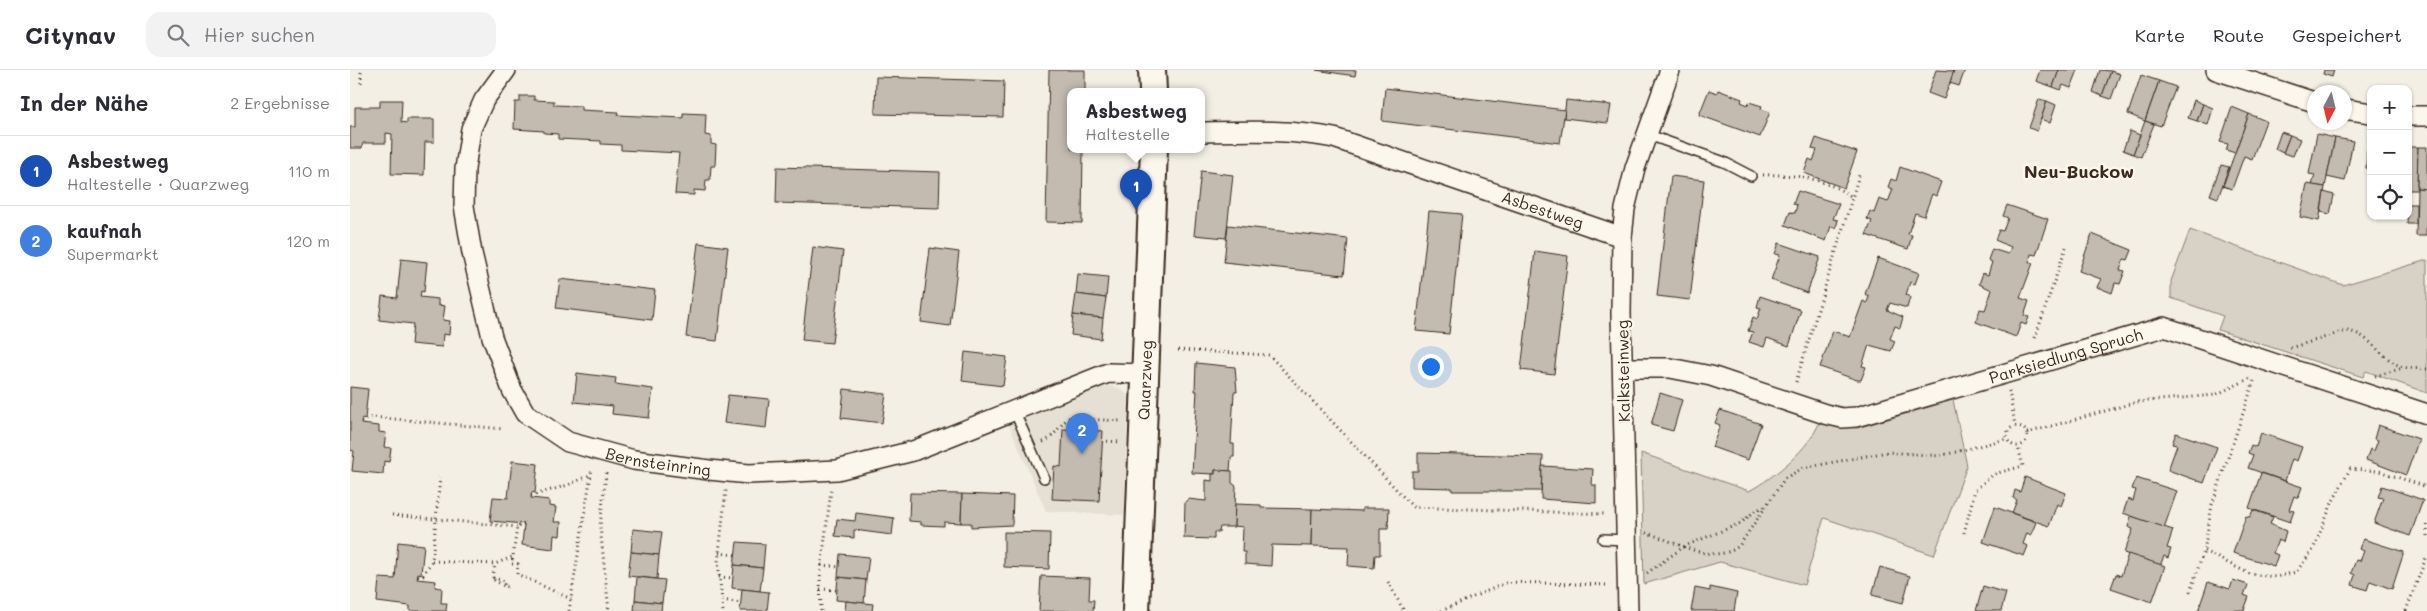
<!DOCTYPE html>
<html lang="de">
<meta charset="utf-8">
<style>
:root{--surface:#fff;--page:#f2f2f3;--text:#2b2b33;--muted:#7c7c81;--line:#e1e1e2;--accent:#d1495b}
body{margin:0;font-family:Mali,sans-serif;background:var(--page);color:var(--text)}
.controls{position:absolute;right:15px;top:15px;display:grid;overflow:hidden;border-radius:10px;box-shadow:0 1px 4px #0004}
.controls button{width:45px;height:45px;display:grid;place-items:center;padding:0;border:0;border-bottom:1px solid var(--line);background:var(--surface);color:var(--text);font:25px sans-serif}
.compass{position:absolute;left:1957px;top:15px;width:45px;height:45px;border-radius:50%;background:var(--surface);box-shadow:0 1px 4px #0004;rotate:187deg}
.you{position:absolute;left:1080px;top:296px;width:18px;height:18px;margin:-12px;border:4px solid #fff;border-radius:50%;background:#1a73e8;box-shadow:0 0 0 8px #1a73e833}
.badge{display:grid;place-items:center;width:32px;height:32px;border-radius:50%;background:var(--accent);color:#fff;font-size:16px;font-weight:700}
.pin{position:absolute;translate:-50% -41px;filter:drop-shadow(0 1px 2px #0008)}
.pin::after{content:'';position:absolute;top:26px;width:18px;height:15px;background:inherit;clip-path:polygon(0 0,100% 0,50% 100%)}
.popup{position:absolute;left:717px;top:18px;width:138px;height:65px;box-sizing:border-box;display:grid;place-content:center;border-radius:10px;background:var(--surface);filter:drop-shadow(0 1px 4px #0005);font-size:16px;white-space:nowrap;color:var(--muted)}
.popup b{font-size:19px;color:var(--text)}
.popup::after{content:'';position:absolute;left:50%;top:100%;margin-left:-10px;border:10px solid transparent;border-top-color:var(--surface)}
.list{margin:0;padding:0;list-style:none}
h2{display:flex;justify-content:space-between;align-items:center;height:65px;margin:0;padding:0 20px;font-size:21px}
h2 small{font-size:16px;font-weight:400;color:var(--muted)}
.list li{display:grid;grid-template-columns:32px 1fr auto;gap:15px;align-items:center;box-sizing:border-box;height:70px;padding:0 20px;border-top:1px solid var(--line)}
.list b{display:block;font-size:19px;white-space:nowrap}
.list p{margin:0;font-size:16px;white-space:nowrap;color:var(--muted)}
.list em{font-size:16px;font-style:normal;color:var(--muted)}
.icon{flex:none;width:28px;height:28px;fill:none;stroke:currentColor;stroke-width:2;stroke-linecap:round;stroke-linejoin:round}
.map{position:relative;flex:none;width:2077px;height:541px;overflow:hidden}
header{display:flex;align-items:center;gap:30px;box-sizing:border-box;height:70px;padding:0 25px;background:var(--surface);border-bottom:1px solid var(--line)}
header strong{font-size:24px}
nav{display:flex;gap:28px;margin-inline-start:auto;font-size:18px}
.search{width:350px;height:45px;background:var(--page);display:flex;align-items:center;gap:12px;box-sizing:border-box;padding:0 18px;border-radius:15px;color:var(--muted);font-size:19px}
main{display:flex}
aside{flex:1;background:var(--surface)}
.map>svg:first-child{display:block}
.built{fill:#e5dfd4}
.green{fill:#d8d1c6;stroke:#8a7e72}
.building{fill:#c3bbb0;stroke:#3b2a1e}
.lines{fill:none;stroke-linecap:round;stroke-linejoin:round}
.lane-casing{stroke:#3b2a1e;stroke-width:12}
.street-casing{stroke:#3b2a1e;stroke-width:22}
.secondary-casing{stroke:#3b2a1e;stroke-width:30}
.path{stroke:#3b2a1e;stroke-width:3;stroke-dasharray:1 4;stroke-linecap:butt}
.lane{stroke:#fbf7ec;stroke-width:9}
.street{stroke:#fbf7ec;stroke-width:19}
.secondary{stroke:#fbf7ec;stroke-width:26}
.labels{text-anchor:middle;stroke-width:5;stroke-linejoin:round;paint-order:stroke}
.street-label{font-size:16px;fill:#3b2a1e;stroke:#fbf7ec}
.neighbourhood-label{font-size:18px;font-weight:bold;fill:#3b2a1e;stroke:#fbf7ec}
</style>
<header>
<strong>Citynav</strong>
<div class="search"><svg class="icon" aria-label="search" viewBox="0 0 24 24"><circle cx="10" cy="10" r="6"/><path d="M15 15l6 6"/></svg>Hier suchen</div>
<nav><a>Karte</a><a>Route</a><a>Gespeichert</a></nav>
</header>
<main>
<aside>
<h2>In der Nähe<small>2 Ergebnisse</small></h2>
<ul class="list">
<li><span class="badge" style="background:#1a4fb4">1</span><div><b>Asbestweg</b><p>Haltestelle · Quarzweg</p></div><em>110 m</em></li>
<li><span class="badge" style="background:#3f7fe0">2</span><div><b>kaufnah</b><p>Supermarkt</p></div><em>120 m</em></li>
</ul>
</aside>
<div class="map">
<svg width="2077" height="541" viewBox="0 0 2077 541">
<rect width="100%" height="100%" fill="#f3efe4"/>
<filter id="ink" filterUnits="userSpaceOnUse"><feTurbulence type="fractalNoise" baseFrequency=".02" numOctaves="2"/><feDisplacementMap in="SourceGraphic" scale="10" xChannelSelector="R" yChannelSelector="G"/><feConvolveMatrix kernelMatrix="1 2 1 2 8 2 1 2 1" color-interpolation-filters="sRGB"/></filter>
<g filter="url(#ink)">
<polygon class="built" points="759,316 769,318 776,324 778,331 774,445 696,441 659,355 748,318"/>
<g class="green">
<polygon points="1840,160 1993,215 2077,190 2077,323 2016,301 2013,307 1868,260 1873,246 1821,228 1821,211"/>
<path d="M 1603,330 L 1617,396 L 1584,485 L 1474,448 L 1454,515 L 1370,492 L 1294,514 L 1291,383 L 1399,421 C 1425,407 1460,378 1470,351 L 1489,356 L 1507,358 Z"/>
</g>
<g class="building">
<polygon points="699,0 735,0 735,21 721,21 721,79 733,79 732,153 696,152"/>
<polygon points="966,0 1006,0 1005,6"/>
<polygon points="1586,0 1604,1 1594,29 1578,23"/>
<polygon points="1604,0 1615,0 1609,16 1600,13"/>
<polygon points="1690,0 1709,0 1703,17 1686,11"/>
<polygon points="1709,0 1728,0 1721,18 1713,15 1711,20 1703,17"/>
<polygon points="1750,0 1761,1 1752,26 1743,22"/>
<polygon points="1974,0 1984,0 1982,7 1973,4"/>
<polygon points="1761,1 1770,4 1761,29 1752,26"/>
<polygon points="1791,5 1809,11 1795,51 1778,44"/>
<polygon points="526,7 654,11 653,47 525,44"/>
<polygon points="1809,11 1826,17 1811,56 1795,51"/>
<polygon points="1035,18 1215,40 1210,73 1032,51"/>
<polygon points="1359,20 1367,23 1368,20 1392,29 1391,32 1398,35 1399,32 1412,36 1411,39 1420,42 1410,67 1349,45"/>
<polygon points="170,26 184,26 184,30 204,31 204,35 231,36 231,40 268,42 267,45 333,48 333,43 356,44 355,65 361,66 361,74 366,75 365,96 361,96 360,110 356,110 355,121 344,120 344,125 325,124 329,83 271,80 271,75 251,74 251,71 208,69 208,64 194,63 194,61 164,59 165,32 170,32"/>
<polygon points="1689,29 1697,31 1687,61 1679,58"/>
<polygon points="30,30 52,30 51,52 57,53 57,49 84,49 84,72 75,72 74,105 41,104 42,64 36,63 36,73 13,73 12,78 0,78 0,57 5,57 5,37 30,37"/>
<polygon points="1216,30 1261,35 1258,53 1214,48"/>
<polygon points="1844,30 1853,34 1847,51 1838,48"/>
<polygon points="1697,31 1706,35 1700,53 1691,49"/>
<polygon points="1853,34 1863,38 1858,55 1847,51"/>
<polygon points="1882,37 1899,44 1885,83 1876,80 1878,74 1870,72"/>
<polygon points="1899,44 1916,51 1902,89 1894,86 1882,119 1873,116"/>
<polygon points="1795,51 1804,54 1791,87 1783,84"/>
<polygon points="1780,61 1790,65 1783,84 1773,80"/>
<polygon points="1931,62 1940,65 1933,83 1925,79"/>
<polygon points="1967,64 1985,68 1975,117 1962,115 1965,105 1959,104"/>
<polygon points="1940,65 1950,69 1943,86 1933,83"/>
<polygon points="1466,68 1507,82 1494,118 1454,103 1459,89 1463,91 1467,80 1462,79"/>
<polygon points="1985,68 2003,71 1995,111 1977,107"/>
<polygon points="2058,77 2068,77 2067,120 2058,120"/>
<polygon points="2068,77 2077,77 2077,119 2067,118"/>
<polygon points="2017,81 2021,81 2021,99 2016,98"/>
<polygon points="1871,95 1879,97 1868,128 1860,125"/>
<polygon points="427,97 590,102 589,138 426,133"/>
<polygon points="1550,97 1591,112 1586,126 1582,124 1574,146 1565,143 1558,164 1562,165 1558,179 1516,165 1522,151 1517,149 1520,141 1524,143 1529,129 1538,132 1543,119 1538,117 1541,109 1546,111"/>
<polygon points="851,101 883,105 876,168 844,165"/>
<polygon points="1321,106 1354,110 1340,230 1307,226"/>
<polygon points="1957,114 1975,117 1969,151 1950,147"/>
<polygon points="2067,118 2077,119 2076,166 2066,166"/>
<polygon points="1448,121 1489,134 1483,149 1488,150 1486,158 1481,156 1476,171 1435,155 1440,142 1445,143 1447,135 1443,134"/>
<polygon points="1974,122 1984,125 1980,144 1971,142"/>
<polygon points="2058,134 2066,134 2066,154 2057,154"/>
<polygon points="1657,135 1698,149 1686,185 1681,184 1679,192 1683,193 1670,228 1679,231 1674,246 1679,247 1676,255 1671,253 1666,267 1626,252 1630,239 1635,240 1642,220 1629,214 1633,203 1638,205 1642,192 1638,190 1642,179 1658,184 1661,177 1645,170 1649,160 1653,161 1658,148 1653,146"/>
<polygon points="1079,141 1112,144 1099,264 1066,261"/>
<polygon points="878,155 998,169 994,205 874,192"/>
<polygon points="1742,164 1782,180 1778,190 1774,189 1770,200 1775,201 1770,214 1765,213 1762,223 1747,217 1751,209 1729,201"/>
<polygon points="348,173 378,177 367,271 336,267"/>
<polygon points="1429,173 1470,187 1457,223 1421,210 1430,185 1425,184"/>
<polygon points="463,177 493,181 482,273 452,270"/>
<polygon points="580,178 609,182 600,256 571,252"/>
<polygon points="1185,181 1218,186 1204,304 1171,300"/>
<polygon points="1528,188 1569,203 1565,214 1560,212 1556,225 1560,227 1557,238 1540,233 1537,240 1553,247 1550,258 1545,256 1540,269 1545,271 1541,281 1519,275 1512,296 1516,297 1511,310 1507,310 1470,297 1483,261 1500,267 1513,231 1517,233 1519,226 1515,224"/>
<polygon points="51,189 77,192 74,222 71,221 70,227 88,229 88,235 95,236 93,250 100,251 99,265 93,264 92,277 61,274 63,254 29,250 32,226 47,228"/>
<polygon points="728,204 758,207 756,228 726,224"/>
<polygon points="210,209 305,220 302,250 206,238"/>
<polygon points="726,224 756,228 753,248 723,245"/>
<polygon points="1410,226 1451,240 1439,276 1417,268 1414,277 1399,272 1403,262 1398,261 1403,247 1407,249 1411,238 1407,237"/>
<polygon points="723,245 753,248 751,269 721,265"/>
<polygon points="615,282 657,287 653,316 612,311"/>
<polygon points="846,293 885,297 887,322 884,322 881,374 884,374 884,387 881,387 880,401 865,400 865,404 842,403 847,321 845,321"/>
<polygon points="227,303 266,308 265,314 303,319 299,348 262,344 263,336 224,332"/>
<polygon points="0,317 18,319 15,349 12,348 11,354 29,356 29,362 36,363 34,377 41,378 39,392 34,391 33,404 2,401 4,381 0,380"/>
<polygon points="494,319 536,324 532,353 491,348"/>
<polygon points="1310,323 1332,330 1323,361 1301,355"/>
<polygon points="378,325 419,329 416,358 374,353"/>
<polygon points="1370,340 1411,354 1398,390 1362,377 1370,355 1365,353"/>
<polygon points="2028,355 2069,369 2056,405 2016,390 2020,379 2024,381 2028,370 2024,369"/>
<polygon points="713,359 753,361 749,431 702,429 704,396 711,397"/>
<polygon points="1826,363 1867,377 1854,413 1818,400 1827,375 1822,374"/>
<polygon points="1911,363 1952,377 1947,391 1942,389 1935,411 1898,398 1903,385 1898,383 1901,375 1906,377"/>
<polygon points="1068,383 1193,386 1191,421 1102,421 1102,418 1062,417 1062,401 1068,401"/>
<polygon points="162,391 188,394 185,423 182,422 181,428 199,430 199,436 206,437 204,452 211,452 210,466 204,465 203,479 172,475 174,454 140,451 143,427 158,428"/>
<polygon points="1192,396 1243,399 1242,415 1246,415 1246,433 1191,429"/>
<polygon points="865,400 882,401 882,413 886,416 884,457 870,457 869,462 864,462 864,469 834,468 835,432 838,429 856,431 856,410 862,411 862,404 865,404"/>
<polygon points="1911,403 1952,417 1948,428 1944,426 1939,440 1944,441 1940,452 1899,438"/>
<polygon points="1675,407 1716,423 1711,436 1707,434 1699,456 1662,443 1667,430 1663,428 1665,420 1670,422"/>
<polygon points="1786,408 1827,421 1814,458 1773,443 1778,429 1783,431 1786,420 1782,419"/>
<polygon points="2032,416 2073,430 2060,466 2024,453 2033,428 2028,427"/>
<polygon points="560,423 612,424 611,453 594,452 594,456 571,455 571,452 559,451"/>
<polygon points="612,424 663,426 662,455 621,457 621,453 611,453"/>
<polygon points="885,434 911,435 911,438 962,439 961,476 922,475 921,496 895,494 895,482 892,482 893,457 884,456"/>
<polygon points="1645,437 1686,452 1681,465 1677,463 1673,474 1678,476 1674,486 1633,472"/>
<polygon points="1012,438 1039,438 1038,459 1030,459 1030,485 1025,485 1024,498 998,496 999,477 961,476 962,439 1012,441"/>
<polygon points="1903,440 1923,447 1920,454 1936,461 1933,472 1928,470 1923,483 1928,485 1924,496 1883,483 1896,446 1900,447"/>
<polygon points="506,443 544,448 542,465 504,460 504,468 485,466 487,449 505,451"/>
<polygon points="1781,446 1823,460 1817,478 1821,479 1818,488 1814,486 1810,496 1774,483 1783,459 1778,457"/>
<polygon points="283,459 312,462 309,485 281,482"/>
<polygon points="654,462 700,463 699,499 654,497"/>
<polygon points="2013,469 2054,482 2042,519 2020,511 2017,520 2002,515 2005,505 2001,503 2006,490 2010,491 2014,481 2009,479"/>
<polygon points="48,472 74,475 71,504 68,503 67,509 86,511 85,517 92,518 91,533 97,533 96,541 60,541 60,536 27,532 29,508 45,509"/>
<polygon points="387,472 415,474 413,498 384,495"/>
<polygon points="281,482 309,485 307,509 278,506"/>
<polygon points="490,484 519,487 516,510 488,507"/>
<polygon points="1778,484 1815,496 1802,532 1761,518 1766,504 1771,506"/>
<polygon points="384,495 413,498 410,521 382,518"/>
<polygon points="1530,497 1560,506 1553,533 1522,525"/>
<polygon points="691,506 740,508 739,530 744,530 743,541 689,541"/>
<polygon points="287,507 315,510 312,533 285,530"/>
<polygon points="488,507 516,510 514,533 486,530"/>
<polygon points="1883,510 1898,515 1894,525 1899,527 1894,540 1848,541 1858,512 1880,519"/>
<polygon points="1633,516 1656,523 1651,541 1626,541"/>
<polygon points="1360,517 1387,523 1384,541 1341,541 1345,518 1360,521"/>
<polygon points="392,519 419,522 417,541 390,541"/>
<polygon points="285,530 312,533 311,541 284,541"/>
<polygon points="496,531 523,534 522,541 495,541"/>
</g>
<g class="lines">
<defs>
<g id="lane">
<polyline points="1296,64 1374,92 1401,106"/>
<polyline points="664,340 694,408"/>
<polyline points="1253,469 1277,470"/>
</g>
<g id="street">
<path id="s1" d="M 156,0 L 134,30 L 121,59 L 115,99 L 114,136 L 122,183 L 142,267 L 162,320 L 175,343 L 218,372 L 284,390 L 359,400 L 399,404 L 487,400 L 563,381 L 758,303 L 796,304"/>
<polyline points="1866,0 1964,32"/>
<polyline points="1994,39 2021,43"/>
<polyline points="2058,46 2077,46"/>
<path id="s2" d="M 851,62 C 896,61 940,59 984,68 L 1272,167"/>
<path id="s3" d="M 1273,298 L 1320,298 L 1361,306 L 1475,344 L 1492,348 L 1506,347 L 1814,257 L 2077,344"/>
<polyline points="1278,541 1271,243 1272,167 1275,139 1285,98 1320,0"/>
</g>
<g id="secondary">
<polyline points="802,0 803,21"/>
<path id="s4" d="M 786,541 L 804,79"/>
</g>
</defs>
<use href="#lane" class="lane-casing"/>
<use href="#street" class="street-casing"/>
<use href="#secondary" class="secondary-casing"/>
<g class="path">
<polyline points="11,13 11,0"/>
<path d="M 1413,105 C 1446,104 1474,108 1502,127"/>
<polyline points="1685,268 1716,177"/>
<path d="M 1940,278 L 1996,261 C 2019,262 2031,290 2053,297 C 2060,299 2069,298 2077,299"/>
<polyline points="828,280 919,285 1063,437 1256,444"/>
<polyline points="2025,306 2053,298"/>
<polyline points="1446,312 1510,102"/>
<polyline points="1659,321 1665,355"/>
<polyline points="11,352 22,347 154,359"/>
<circle cx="1667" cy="366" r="10"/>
<polyline points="1677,363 1787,332 1865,325 1903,307"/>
<polyline points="752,371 771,372"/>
<path d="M 693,372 C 705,367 709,355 719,348 L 771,351"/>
<polyline points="256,403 250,456 259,541"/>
<polyline points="181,426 218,415 240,405"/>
<polyline points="42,445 167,457"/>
<polyline points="174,454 167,457 162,494 168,494 167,504 221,529"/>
<polyline points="2077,455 2077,467"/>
<path d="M 1296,463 C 1325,470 1362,497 1389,476 L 1435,408 L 1453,398 L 1537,382 L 1590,386 L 1656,369"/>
<polyline points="1614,463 1625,420 1644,404 1673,396 1668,377"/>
<polyline points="1854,481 1900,504 1926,507 1946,502 1963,480 1982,433 2000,399 2029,401 2077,417"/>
<polyline points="369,483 385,485"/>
<polyline points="82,491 145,494 162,487"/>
<polyline points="471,495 489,497"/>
<polyline points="1297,503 1335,476 1391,453 1406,440 1414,437"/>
<polyline points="68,506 73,505 82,491 90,408"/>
<polyline points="369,507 383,508"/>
<polyline points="143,508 155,511 154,516 158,517"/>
<polyline points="143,508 145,494"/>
<polyline points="144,510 154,516"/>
<polyline points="1038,512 1054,541"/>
<polyline points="470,519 487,520"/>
<polyline points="1840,522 1854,481 1862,435 1905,308"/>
<polyline points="372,530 391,533"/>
<polyline points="219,541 242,398"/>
<polyline points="373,541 368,492 376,420"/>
<polyline points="471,541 470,508 481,420"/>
<polyline points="1091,541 1158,512 1259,515"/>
<polyline points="2056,541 2077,485"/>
</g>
<use href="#lane" class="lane"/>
<use href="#street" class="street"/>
<use href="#secondary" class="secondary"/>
</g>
</g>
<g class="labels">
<g class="street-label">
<text dy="6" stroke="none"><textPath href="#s2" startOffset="354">Asbestweg</textPath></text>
<text dy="6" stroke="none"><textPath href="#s3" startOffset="459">Parksiedlung Spruch</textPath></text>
<text transform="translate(1273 301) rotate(-91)" y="6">Kalksteinweg</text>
<text dy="6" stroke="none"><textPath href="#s4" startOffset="231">Quarzweg</textPath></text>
<text dy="6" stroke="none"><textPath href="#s1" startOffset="508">Bernsteinring</textPath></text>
</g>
<g class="neighbourhood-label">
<text x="1729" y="108">Neu-Buckow</text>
</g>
</g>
</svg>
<div class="controls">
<button>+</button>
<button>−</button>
<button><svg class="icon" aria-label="locate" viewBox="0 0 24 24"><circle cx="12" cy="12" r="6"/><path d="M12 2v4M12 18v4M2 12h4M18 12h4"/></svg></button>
</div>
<svg class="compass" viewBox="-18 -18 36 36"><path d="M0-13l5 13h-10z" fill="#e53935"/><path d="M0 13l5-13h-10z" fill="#7c7c81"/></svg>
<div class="you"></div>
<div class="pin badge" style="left:786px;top:140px;background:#1a4fb4">1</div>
<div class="popup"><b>Asbestweg</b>Haltestelle</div>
<div class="pin badge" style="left:732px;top:384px;background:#3f7fe0">2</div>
</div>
</main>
